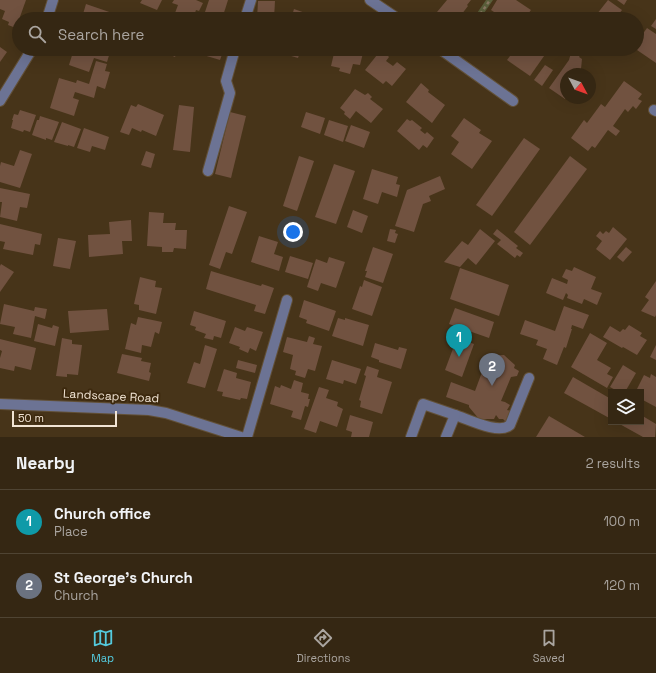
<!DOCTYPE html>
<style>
:root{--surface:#352713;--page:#403321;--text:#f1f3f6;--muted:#aaa5a0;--line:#4f4433;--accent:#54cadd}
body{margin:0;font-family:"Space Grotesk",sans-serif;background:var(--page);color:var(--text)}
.controls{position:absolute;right:12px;bottom:12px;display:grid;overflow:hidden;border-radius:0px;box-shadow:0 4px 16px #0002}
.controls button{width:36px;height:36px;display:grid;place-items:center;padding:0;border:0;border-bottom:1px solid var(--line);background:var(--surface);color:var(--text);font:20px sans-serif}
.compass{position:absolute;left:560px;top:68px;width:36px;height:36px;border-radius:50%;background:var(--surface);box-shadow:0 4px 16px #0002;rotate:131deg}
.scale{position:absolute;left:12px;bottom:10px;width:105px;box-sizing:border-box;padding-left:4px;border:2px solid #f1e4d4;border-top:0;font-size:11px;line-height:14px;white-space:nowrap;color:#f1e4d4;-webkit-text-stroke:3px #3d290e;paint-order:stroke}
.you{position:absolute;left:293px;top:232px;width:14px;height:14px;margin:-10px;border:3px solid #fff;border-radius:50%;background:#1a73e8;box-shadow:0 0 0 6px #1a73e833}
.badge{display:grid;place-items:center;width:26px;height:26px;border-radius:50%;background:var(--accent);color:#fff;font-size:13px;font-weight:700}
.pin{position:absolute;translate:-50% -33px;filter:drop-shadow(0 1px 2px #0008)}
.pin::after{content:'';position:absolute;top:21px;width:14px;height:12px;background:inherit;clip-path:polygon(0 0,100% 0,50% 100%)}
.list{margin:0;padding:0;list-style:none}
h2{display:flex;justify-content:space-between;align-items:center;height:52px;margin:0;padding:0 16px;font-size:17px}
h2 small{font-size:13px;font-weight:400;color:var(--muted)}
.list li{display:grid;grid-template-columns:26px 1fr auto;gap:12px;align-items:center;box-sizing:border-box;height:64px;padding:0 16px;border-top:1px solid var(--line)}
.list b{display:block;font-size:15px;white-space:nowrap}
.list p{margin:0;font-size:13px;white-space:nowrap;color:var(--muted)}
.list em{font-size:13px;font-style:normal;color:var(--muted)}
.icon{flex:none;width:22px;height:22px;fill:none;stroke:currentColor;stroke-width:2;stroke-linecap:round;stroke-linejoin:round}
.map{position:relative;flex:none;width:656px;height:437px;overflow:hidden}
.search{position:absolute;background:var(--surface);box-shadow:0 4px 16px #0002;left:12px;right:12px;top:12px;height:44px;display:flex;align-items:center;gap:10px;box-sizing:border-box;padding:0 14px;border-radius:22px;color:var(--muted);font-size:15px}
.sheet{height:180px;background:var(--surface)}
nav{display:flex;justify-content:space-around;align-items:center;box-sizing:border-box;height:56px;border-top:1px solid var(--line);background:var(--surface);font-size:11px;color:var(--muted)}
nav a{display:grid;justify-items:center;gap:2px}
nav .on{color:var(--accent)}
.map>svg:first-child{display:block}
.green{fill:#5a5e3a}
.building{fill:#715240}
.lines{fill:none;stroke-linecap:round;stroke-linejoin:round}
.minor-casing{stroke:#625037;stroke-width:12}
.path{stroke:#887761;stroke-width:2.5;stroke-dasharray:3 3;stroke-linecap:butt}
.minor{stroke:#6c7394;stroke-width:10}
.labels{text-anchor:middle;stroke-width:4;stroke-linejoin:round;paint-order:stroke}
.street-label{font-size:12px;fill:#f1e4d4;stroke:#3d290e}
</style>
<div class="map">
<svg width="656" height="437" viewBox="0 0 656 437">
<rect width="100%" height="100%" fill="#473419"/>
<polygon class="green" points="486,0 493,0 480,19 473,19"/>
<g class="building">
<polygon points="0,0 26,0 16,28 8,25 9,22 2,19 5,11 0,9"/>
<polygon points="142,0 162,0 157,10 140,3"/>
<polygon points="174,0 196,0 203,3 199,11 196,10 193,19 190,19 175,13 178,5 172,3"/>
<polygon points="209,0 228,0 222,19 216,19 204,15"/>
<polygon points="447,0 471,0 467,5 468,6 458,19 446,19 437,12"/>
<polygon points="497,0 516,0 531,10 524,19 493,19 497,14 491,10"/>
<polygon points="608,0 622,10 615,19 593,19"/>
<polygon points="617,0 627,0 624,5"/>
<polygon points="258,1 275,1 274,19 257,19"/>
<polygon points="86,4 121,16 121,19 84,19 86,15 83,14"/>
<polygon points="294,9 311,15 310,19 291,19"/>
<polygon points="656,19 656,29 651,26"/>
<polygon points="647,28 656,34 656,63 637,50 637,42"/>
<polygon points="0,47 7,52 0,62"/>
<polygon points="74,49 111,49 107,62 94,58 89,72 69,65"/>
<polygon points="156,49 178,49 175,57"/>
<polygon points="202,49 224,49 220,60 200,54"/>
<polygon points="282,49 301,49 298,58 281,53"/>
<polygon points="335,49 364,49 360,65 353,64 350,74 339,71 340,68 331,66"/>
<polygon points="380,49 391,49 387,55 389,57 386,61 393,66 397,62 406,69 392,86 386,81 383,84 365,70 381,50"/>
<polygon points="515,49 549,49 530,76 507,60"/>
<polygon points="572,49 584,49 579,57 582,59 581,69 578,73 580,74 566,74 566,97 565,99 549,88 569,60"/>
<polygon points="96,61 107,64 105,71 110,72 105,89 97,86 94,98 75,92 73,98 79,100 74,116 50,108 59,78 76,83 77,80 89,84"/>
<polygon points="545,65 553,70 542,86 534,80"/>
<polygon points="624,81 642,94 638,99 642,101 636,109 633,106 628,112 625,109 613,126 620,131 616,136 608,130 595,148 592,146 588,151 571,138 584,120 587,123 601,104 605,107"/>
<polygon points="421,83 429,90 428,92 445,105 432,123 406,102"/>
<polygon points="355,89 365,95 368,93 372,97 370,99 383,109 371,123 356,111 350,119 344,114 345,112 340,108"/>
<polygon points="138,104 164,115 156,136 142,130 141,132 132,128 129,135 120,132 131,105 136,107"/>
<polygon points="179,105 194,107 190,152 173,150"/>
<polygon points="20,110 36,115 30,132 24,130 23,132 11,128 13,120 12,120 14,114 18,115"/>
<polygon points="230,112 246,116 231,178 215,174"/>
<polygon points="306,112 325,118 320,134 301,127"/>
<polygon points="40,116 59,122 52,140 46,138 46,140 32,135 37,120 39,120"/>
<polygon points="464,118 481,130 479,133 492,141 472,169 451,154 459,142 451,136"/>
<polygon points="407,119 410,121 412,120 422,128 420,130 425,134 427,132 434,138 427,148 423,145 419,150 397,131"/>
<polygon points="329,120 348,126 343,142 324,135"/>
<polygon points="62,122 81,129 74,147 68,145 68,146 54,142"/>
<polygon points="351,125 370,132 364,148 345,141"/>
<polygon points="84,128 109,137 105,150 92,146 90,152 77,148"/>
<polygon points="524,138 540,149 492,216 476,205"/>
<polygon points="20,150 32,154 20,188 0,182 0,166 1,162 14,166"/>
<polygon points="146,151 155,154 151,168 141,165"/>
<polygon points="299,156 314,161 297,211 283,206"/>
<polygon points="570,156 587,169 530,245 514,232"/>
<polygon points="334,164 355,171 336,224 315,217"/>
<polygon points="372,169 398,177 396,184 400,185 397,197 382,192 378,204 363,199"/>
<polygon points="440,176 445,189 429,196 431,201 423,204 414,232 395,226 407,190"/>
<polygon points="0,188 30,194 27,208 20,207 17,221 0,217 2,202 0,202"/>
<polygon points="229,206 247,212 232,254 226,252 220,269 209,265"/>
<polygon points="353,210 368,216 362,233 347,227"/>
<polygon points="149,212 164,213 163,223 176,223 175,230 187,230 186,249 174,248 173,252 162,252 162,247 147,246"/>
<polygon points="131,220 132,241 122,241 123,254 89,257 88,235 110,234 109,222"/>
<polygon points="0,224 42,234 40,245 35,244 33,255 3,249 5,242 0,241"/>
<polygon points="613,227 627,239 610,260 596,249 602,241 596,236 600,231 603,234 606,231 609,233"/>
<polygon points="390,229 396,230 395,233 398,234 395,243 387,241"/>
<polygon points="480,229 495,241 476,265 468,258 460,267 444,262 462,241 468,245"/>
<polygon points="497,229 518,246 516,248 523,253 520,257 517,255 515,258 497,244 501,240 493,234"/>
<polygon points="259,236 278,242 274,254 283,257 279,271 251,262"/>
<polygon points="58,238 76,241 70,269 53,266"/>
<polygon points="373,247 393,254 383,283 365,277 367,271 365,271"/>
<polygon points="626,247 632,252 623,262 617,257"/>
<polygon points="290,256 313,263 308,279 285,272"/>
<polygon points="329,257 345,262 336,288 321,283 318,291 307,287 316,259 327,263"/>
<polygon points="1,264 14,272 0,292 0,266"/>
<polygon points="574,267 596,277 591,289 602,293 597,305 584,299 582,304 567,298 568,295 566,293 563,300 546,293 552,278 567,284 568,280 562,277 566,269 572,271"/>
<polygon points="460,268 509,285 499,316 450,299"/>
<polygon points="211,271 261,286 262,284 274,288 265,314 254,311 256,305 206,289"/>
<polygon points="140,277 156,281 155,287 162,288 156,314 139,310 139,305 134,304"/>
<polygon points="364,280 382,287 372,316 352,309 360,286 362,287"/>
<polygon points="656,281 656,315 655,317 641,311 649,300 645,297"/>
<polygon points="304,300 336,311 329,331 306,323 307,320 299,317"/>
<polygon points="4,304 34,311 35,307 47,309 45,319 35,316 31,338 13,334 15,327 0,324"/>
<polygon points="564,306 589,315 583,329 572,325 571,329 572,329 566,348 564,347 557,365 543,359 547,349 536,345 538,340 520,334 525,320 555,331"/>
<polygon points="455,308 494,322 489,338 449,324"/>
<polygon points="107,309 109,330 70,333 68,311"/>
<polygon points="194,311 226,321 221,338 214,336 213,340 204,338 206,334 195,330 196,327 190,325"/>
<polygon points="138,317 162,322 159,334 155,332 151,347 142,345 141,353 125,349 131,323 136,325"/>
<polygon points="338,318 345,320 345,318 369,325 363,346 332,336"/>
<polygon points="38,324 52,328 53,325 59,327 55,346 34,341"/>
<polygon points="629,325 642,333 640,336 647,340 637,355 623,347 622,348 603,337 610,326 620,332 623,329 625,330"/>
<polygon points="235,327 245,331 247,327 263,332 256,351 250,348 248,353 239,349 240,347 229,343"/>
<polygon points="590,333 607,343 597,360 611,368 607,374 613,377 607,388 571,367"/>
<polygon points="309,336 315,338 313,344 322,346 315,371 308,369 305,378 295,375 296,371 290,369 293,355 283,352 287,337 307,342"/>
<polygon points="62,338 72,340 72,344 82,345 78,375 67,374 67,377 56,376"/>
<polygon points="457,338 474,344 462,377 445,370"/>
<polygon points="0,339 36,348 31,370 15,366 14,371 0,368 0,358 2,351 0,350"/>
<polygon points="375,343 398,350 399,347 407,349 401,369 379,362 379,360 371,357"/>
<polygon points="205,345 217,349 205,388 187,383 194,362 200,364"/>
<polygon points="656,345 656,360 650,357"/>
<polygon points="122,354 142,358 141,361 151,363 149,372 151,373 149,381 117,373"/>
<polygon points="504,355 515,365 514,368 519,371 517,376 511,377 501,401 505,402 510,405 507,410 511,411 517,415 519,418 517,422 514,425 506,422 503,419 499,419 496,415 494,419 479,419 469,407 469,405 446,397 451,382 475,391 488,356"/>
<polygon points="238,360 257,365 255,373 236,368"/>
<polygon points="332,360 361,369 356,384 344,380 343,384 326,379"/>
<polygon points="623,365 636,373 625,392 619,392 610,387"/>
<polygon points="367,366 379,370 377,377 392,382 382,414 360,407 361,401 359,400 366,376 364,375"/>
<polygon points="224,369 237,373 236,378 251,382 247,399 241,398 240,400 222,396 223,392 217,391"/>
<polygon points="651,374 656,377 656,407 641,399 641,392 630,392 631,389 636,391 644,375 650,378"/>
<polygon points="573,377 611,399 611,419 564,393"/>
<polygon points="294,380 303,383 301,392 309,394 308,399 310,399 308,407 305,406 301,420 291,417 293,411 270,404 275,386 280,388 281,385 291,389"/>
<polygon points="319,387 329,390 326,398 338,402 337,406 343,409 337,427 320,421 316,433 304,429"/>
<polygon points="350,415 373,422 369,437 351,437 352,432 346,430"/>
<polygon points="641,415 656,424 655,437 643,437 616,422 641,422"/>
<polygon points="549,416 585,437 536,437"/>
</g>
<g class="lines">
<defs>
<g id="minor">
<polyline points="370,0 398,19"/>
<polyline points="47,19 53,0"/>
<polyline points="245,19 251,0"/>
<polyline points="440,49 513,101"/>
<polyline points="0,101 32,49"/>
<polyline points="654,110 656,111"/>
<polyline points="208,171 230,93 226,81 235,49"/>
<polyline points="0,404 149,410 166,413 241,437"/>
<path d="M 455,415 C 468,419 499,435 510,425 L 529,378"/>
<polyline points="247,437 287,300"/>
<polyline points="411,437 423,404 455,415 446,437"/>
</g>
</defs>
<use href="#minor" class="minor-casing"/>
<polyline class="path" points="477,19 490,0"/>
<use href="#minor" class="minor"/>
</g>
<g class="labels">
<g class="street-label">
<text transform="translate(111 396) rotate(3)" y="4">Landscape Road</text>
</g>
</g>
</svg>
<div class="controls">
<button><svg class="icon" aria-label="layers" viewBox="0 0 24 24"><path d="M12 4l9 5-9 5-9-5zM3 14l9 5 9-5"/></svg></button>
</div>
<svg class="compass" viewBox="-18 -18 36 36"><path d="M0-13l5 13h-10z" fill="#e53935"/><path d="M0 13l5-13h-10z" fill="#aaa5a0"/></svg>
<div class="scale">50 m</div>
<div class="you"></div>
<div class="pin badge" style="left:459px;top:357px;background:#0f9aa8">1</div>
<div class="pin badge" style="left:492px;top:386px;background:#6b7280">2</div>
<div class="search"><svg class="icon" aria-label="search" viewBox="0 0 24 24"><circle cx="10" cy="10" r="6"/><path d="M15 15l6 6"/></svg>Search here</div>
</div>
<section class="sheet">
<h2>Nearby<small>2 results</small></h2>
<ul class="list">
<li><span class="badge" style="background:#0f9aa8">1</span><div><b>Church office</b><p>Place</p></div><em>100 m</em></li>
<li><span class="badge" style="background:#6b7280">2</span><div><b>St George's Church</b><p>Church</p></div><em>120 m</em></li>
</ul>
</section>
<nav>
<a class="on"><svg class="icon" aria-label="map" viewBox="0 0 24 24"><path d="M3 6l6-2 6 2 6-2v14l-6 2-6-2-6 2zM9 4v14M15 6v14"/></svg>Map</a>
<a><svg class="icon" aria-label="directions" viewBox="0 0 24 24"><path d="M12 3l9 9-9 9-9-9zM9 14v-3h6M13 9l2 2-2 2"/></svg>Directions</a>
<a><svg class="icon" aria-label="saved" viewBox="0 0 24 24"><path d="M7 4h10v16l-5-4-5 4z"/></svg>Saved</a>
</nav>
